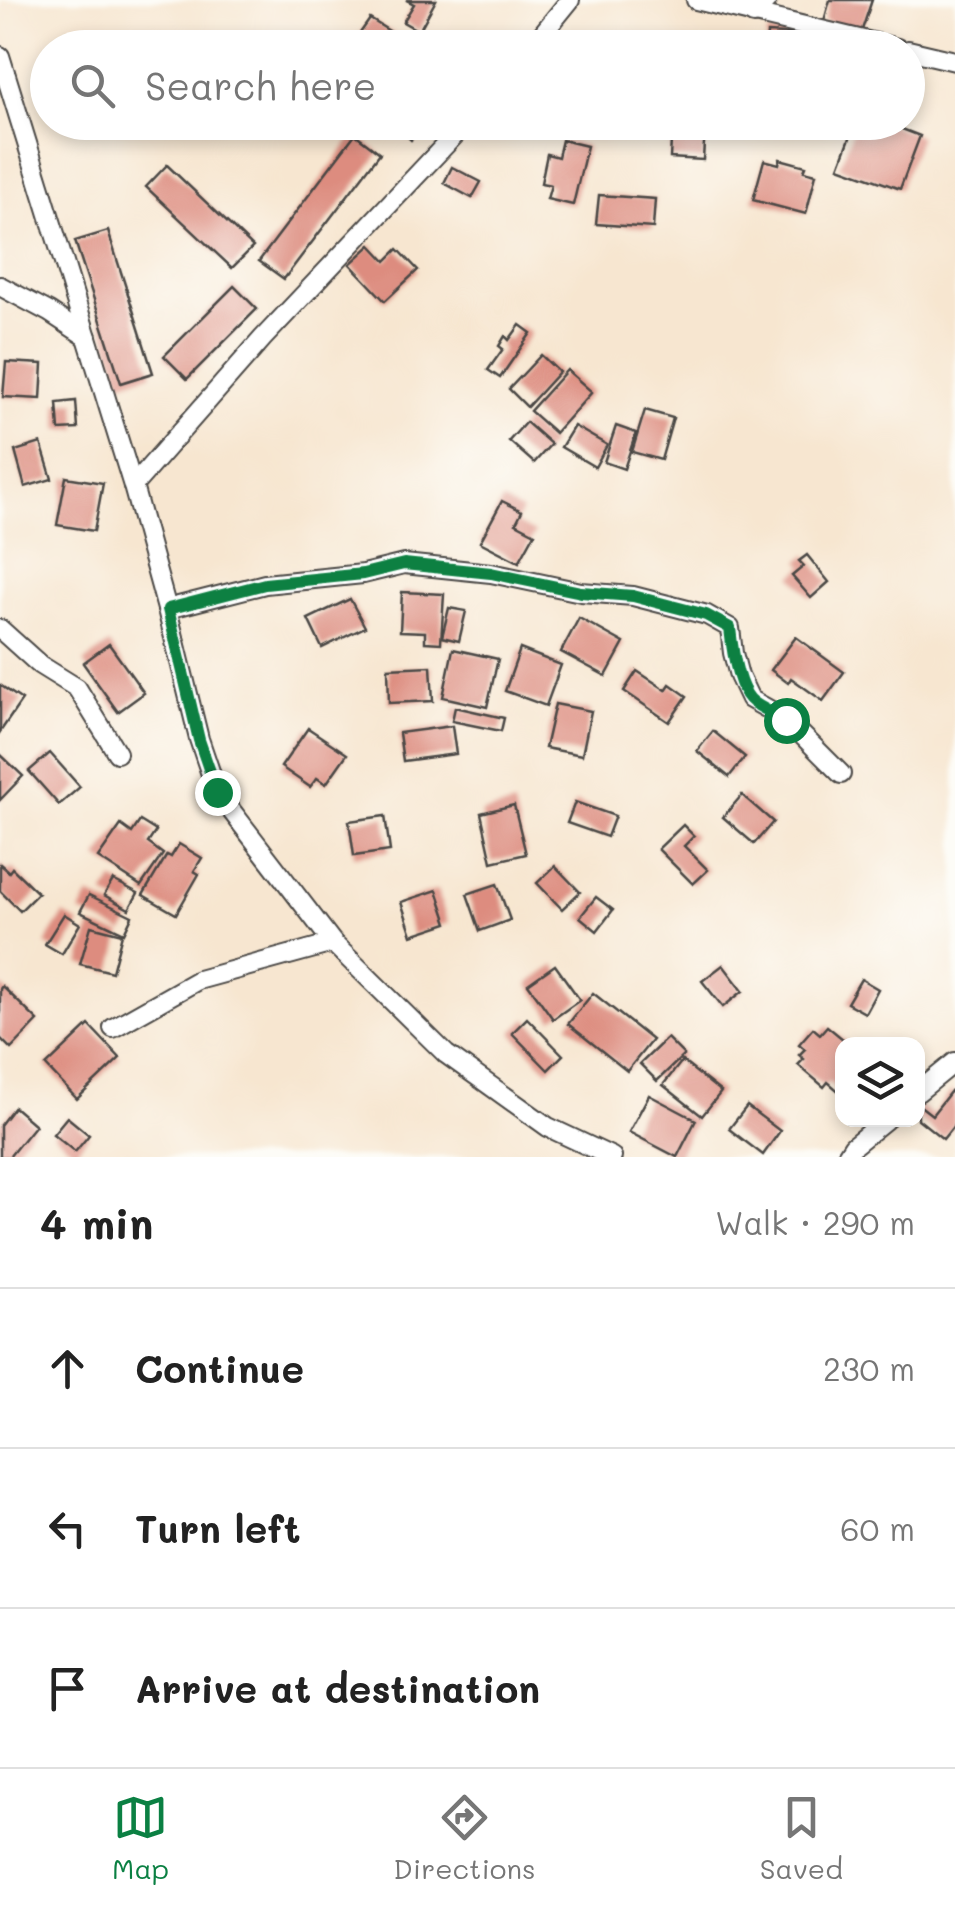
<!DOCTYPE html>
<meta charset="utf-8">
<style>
:root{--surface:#fff;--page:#f6f6f6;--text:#222;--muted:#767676;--line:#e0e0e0;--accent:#0b8043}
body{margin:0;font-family:Mali,sans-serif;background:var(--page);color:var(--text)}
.controls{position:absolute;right:30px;bottom:30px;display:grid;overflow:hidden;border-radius:20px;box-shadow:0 5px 15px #0003}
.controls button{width:90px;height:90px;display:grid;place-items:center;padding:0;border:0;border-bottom:2px solid var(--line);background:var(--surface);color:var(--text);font:50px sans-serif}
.stop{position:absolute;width:30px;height:30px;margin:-22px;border:8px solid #0b8043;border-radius:50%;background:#fff}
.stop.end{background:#0b8043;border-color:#fff;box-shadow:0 2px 10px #0008}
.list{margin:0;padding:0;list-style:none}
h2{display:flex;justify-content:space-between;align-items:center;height:130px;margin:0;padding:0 40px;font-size:42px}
h2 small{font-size:32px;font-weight:400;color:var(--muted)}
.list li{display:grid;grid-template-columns:65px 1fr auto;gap:30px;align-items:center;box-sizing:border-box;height:160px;padding:0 40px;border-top:2px solid var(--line)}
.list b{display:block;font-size:38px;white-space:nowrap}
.list em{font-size:32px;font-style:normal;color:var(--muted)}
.icon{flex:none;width:55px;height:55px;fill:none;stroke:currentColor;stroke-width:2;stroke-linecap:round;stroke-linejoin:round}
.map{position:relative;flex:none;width:955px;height:1157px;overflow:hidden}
.search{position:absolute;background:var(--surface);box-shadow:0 5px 15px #0003;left:30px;right:30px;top:30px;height:110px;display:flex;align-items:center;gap:25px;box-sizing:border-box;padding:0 35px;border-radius:55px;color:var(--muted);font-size:38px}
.sheet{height:610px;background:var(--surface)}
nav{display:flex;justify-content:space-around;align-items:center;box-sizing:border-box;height:140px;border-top:2px solid var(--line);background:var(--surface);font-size:28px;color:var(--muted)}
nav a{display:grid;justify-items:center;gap:5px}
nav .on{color:var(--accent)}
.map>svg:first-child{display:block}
.building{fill:#dd8c7f}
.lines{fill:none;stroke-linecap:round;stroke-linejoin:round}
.minor-casing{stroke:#4a4744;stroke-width:22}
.minor{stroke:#fff;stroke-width:18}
.route{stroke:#0b8043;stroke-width:12}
</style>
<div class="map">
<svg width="955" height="1157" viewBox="0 0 955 1157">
<rect width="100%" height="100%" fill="#fdfcf7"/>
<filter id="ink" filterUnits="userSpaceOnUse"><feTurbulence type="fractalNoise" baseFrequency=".01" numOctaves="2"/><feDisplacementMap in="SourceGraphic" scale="20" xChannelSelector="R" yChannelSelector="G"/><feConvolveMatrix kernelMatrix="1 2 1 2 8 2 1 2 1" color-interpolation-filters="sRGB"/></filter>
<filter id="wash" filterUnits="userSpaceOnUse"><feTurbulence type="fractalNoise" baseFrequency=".0048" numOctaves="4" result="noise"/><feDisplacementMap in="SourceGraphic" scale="40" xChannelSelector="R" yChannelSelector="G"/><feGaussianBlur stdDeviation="2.25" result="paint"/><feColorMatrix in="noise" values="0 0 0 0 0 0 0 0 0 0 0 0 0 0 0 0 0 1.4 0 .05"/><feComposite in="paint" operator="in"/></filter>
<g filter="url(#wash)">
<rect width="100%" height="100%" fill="#f7e6d0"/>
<g id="blocks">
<g class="building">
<polygon points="406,0 436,0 419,31 403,22 414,4"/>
<polygon points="830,0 872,0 861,33 824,21"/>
<polygon points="370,19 402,39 396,48 376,48 358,36"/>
<polygon points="767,33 802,35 801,48 766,48"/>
<polygon points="392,122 435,122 425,134 421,130 411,140"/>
<polygon points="672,122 699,122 698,141 704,142 703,160 670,158"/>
<polygon points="706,122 732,122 731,135 705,133"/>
<polygon points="856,122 884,122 920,136 900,189 839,167"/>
<polygon points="355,134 380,153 284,279 259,261"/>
<polygon points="562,140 587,146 573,205 547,199 551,185 541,183 547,154 558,157"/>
<polygon points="780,159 806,166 804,171 816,174 806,214 753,200 764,160 779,164"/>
<polygon points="167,165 253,247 232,268 146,187"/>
<polygon points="452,167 481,182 472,198 444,183"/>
<polygon points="599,195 655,199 653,228 596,224"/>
<polygon points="108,231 153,373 121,383 75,241"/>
<polygon points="371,245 386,261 398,249 418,270 385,301 350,264"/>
<polygon points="234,286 257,309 187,379 164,356"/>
<polygon points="520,325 531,333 500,378 488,370 503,349 499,346 505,336 509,340"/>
<polygon points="541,355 559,372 527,407 509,389"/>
<polygon points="6,362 43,364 41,399 3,397"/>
<polygon points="567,370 592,392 555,433 530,411"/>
<polygon points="76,401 78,429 59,430 57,403"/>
<polygon points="645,410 673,418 661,460 632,452"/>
<polygon points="526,422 551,444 534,463 509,441"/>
<polygon points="574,426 607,445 595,467 561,447"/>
<polygon points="616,426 636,433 624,469 604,462"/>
<polygon points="41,443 52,479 25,487 15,451"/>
<polygon points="66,477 103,483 94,531 57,525"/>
<polygon points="502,501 522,511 516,523 535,533 519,562 480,542"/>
<polygon points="807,555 829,582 811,598 792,576 804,566 799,561"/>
<polygon points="402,592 444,594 441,643 425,642 425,632 400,631"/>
<polygon points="350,599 365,627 322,648 308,619"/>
<polygon points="449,608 466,611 459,641 442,637"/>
<polygon points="579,618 624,643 606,676 561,652"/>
<polygon points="796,637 844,672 823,701 791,678 788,683 771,670"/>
<polygon points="109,644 144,693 118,712 83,663"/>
<polygon points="453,649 498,659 487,707 443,697"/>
<polygon points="520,649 561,665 546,706 505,691"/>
<polygon points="431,666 433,701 389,703 388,668"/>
<polygon points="637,671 666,690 670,684 687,696 669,722 624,691"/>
<polygon points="0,685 22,700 0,732"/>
<polygon points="555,704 591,711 582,755 545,748"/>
<polygon points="455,707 504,718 501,731 452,721"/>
<polygon points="452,726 456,754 403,761 399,733"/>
<polygon points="308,728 347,754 326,784 317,778 310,787 281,767"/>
<polygon points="713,731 745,757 729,777 697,751"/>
<polygon points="50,753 80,787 59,805 29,771"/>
<polygon points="0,754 23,776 0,800"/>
<polygon points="742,795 773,822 754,844 723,817"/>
<polygon points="575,802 615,816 607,837 567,823"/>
<polygon points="514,805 526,854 492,862 481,813"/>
<polygon points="385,816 390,851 354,856 349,821"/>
<polygon points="140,821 156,831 148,843 163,854 141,886 98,858 121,825 132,833"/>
<polygon points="683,825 694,836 684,846 708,870 693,884 658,849"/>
<polygon points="179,844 202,858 194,871 199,874 176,914 143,895 167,855 171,857"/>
<polygon points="0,864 9,872 12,868 38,893 20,911 0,891"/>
<polygon points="555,866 580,892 562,909 537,883"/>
<polygon points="113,880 138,893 129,909 104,895"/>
<polygon points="497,884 510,920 480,931 467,894"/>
<polygon points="437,890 448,923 412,935 401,902"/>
<polygon points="89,895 132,916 124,933 80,912"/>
<polygon points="596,897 613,910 597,931 580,917"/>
<polygon points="64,914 80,924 62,954 45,944"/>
<polygon points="91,926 122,934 112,972 80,964"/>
<polygon points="555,965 580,1000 553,1019 528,984"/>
<polygon points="723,965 743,991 723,1007 702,981"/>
<polygon points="861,979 878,989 865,1013 847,1003"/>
<polygon points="2,986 38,1021 11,1049 0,1038 0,989"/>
<polygon points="593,993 652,1040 627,1071 568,1024"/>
<polygon points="527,1018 563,1055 548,1070 512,1033"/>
<polygon points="89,1025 120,1058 77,1099 46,1066"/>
<polygon points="827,1026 849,1044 842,1044 842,1094 828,1082 824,1087 798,1065 804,1059 799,1055 805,1049 799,1044 813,1028 820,1034"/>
<polygon points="667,1038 684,1055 657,1081 640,1064"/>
<polygon points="682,1061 721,1092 702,1116 663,1085"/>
<polygon points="951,1091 955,1095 955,1124 943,1139 918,1119 918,1107 919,1105 932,1115"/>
<polygon points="649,1095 696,1120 677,1157 629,1132"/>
<polygon points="747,1106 780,1131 763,1155 729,1129"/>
<polygon points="14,1107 35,1125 9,1157 0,1157 0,1125"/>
<polygon points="67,1117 89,1135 75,1152 53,1134"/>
</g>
</g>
</g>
<g filter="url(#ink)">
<use href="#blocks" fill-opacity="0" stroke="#4a4744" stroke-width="2.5"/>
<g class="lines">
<defs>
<g id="minor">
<polyline points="696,0 897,48"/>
<polyline points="753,15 767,0"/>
<polyline points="531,48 570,0"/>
<polyline points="908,50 955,61"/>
<polyline points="0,56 133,486 167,609 199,739 217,792 333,943 446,1054 548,1127 612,1157"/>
<polyline points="0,286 49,312 87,337"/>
<polyline points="133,486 263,338 467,122"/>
<polyline points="167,609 265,584 363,574 404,564 491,573 581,592 633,596 707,615 730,628 733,653 739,676 750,699 786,719 841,774"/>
<polyline points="0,629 40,665 77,688 117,753"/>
<polyline points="113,1028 198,980 333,943"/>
<polyline points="918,1092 955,1062"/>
<polyline points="846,1157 853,1146 885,1120"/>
</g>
</defs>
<use href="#minor" class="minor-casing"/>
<use href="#minor" class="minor"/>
</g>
</g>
<g class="lines" filter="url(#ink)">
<path class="route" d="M 217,792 L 199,740 L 168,609 L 265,584 L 363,574 L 404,564 L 491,573 L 581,592 L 633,596 L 706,615 L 730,628 C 732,647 737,685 750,699 C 758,708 776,714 786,720"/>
</g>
</svg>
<div class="controls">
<button><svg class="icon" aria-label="layers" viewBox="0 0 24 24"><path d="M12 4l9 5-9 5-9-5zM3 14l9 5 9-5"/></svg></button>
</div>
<div class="stop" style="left:786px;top:720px"></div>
<div class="stop end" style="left:217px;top:792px"></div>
<div class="search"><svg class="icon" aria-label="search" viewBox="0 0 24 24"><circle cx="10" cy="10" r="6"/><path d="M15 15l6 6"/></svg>Search here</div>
</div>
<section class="sheet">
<h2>4 min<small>Walk · 290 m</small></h2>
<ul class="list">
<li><svg class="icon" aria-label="ahead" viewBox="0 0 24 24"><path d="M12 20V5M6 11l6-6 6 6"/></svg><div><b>Continue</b></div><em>230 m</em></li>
<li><svg class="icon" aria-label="left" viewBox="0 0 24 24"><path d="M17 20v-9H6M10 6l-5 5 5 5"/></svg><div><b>Turn left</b></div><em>60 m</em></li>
<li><svg class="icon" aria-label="arrive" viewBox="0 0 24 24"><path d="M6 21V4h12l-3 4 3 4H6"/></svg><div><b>Arrive at destination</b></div></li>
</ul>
</section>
<nav>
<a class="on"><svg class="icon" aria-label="map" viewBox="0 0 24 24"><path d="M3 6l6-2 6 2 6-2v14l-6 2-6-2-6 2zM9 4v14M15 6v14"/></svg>Map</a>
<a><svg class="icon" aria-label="directions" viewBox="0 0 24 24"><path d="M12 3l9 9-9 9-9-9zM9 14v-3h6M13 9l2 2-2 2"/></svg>Directions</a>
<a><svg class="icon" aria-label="saved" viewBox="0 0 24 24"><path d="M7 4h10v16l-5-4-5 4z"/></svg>Saved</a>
</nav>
